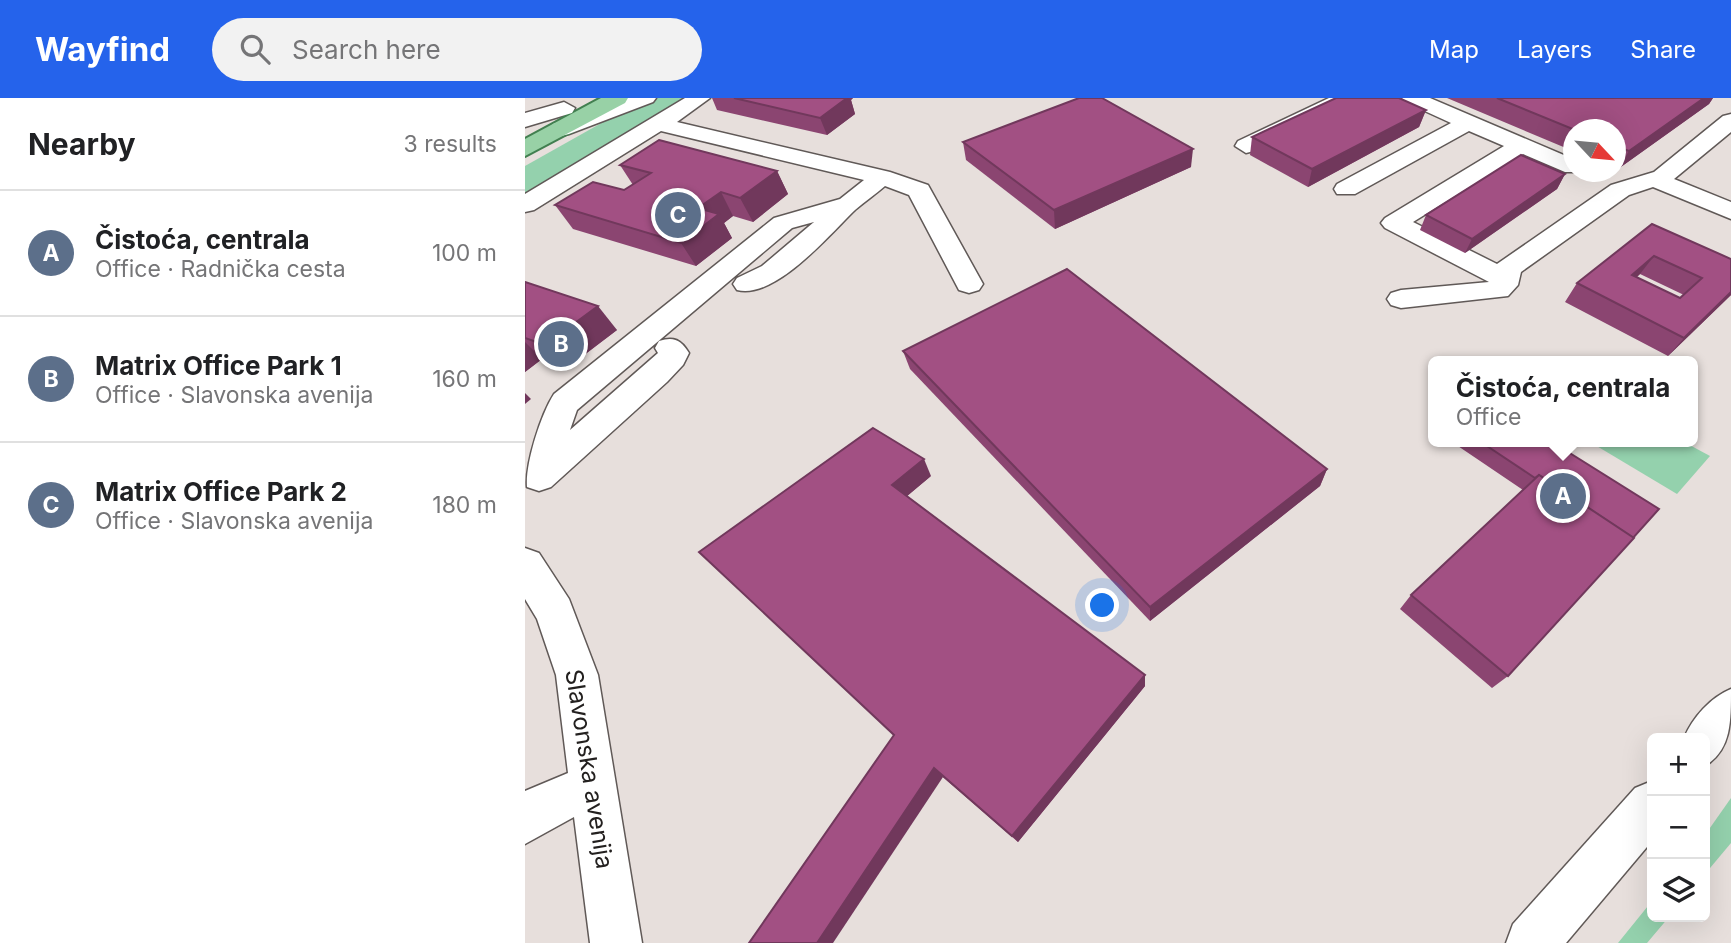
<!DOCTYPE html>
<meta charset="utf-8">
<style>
:root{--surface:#fff;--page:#f2f2f2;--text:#202124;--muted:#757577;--line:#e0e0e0;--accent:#2563eb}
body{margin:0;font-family:Inter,sans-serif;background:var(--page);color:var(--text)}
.controls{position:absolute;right:21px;bottom:21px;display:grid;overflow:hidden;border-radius:10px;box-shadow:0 7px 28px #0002}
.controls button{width:63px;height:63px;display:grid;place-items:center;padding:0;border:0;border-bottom:2px solid var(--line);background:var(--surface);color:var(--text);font:35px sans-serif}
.compass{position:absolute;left:1038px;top:21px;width:63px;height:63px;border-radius:50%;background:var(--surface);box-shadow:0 7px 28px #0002;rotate:116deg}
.you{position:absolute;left:578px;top:508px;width:24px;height:24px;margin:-18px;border:5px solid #fff;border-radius:50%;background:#1a73e8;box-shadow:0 0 0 10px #1a73e833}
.badge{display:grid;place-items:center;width:46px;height:46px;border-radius:50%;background:var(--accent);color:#fff;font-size:23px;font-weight:700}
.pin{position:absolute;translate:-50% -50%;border:4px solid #fff;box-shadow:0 2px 7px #0006}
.popup{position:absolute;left:903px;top:258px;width:270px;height:91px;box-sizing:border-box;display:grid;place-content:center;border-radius:10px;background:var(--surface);filter:drop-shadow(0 2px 5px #0005);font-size:23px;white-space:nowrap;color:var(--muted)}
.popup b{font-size:26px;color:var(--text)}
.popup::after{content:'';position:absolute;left:50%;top:100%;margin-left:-14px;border:14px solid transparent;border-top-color:var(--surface)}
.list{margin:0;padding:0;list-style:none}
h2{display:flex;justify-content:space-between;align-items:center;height:91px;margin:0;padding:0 28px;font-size:30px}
h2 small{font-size:23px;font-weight:400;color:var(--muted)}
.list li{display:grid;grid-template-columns:46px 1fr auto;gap:21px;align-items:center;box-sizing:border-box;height:126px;padding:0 28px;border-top:2px solid var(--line)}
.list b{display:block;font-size:26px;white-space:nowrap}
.list p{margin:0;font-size:23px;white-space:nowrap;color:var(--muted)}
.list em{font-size:23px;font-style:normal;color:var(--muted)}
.icon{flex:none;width:38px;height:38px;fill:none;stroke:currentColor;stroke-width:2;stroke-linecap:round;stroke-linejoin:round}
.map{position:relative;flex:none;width:1206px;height:845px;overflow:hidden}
header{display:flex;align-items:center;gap:42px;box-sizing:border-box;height:98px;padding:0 35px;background:var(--accent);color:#fff}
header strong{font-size:33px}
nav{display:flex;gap:38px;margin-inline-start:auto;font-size:24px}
.search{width:490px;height:63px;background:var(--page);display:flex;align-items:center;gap:18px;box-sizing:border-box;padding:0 24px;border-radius:38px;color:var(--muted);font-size:26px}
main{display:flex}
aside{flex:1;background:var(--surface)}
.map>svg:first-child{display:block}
.green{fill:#94d1ad}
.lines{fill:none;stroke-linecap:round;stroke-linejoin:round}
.minor-casing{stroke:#605957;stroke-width:3}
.major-casing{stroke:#427f50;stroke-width:4}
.minor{fill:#fff;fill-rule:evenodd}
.major{fill:#98d1a6;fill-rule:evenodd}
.wall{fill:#8b4571;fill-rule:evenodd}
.shaded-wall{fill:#71385c}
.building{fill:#a25083;stroke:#71385c;stroke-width:2;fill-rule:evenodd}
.labels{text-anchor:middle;stroke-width:5;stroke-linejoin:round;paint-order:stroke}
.near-street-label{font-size:24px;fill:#23201f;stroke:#fff}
</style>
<header>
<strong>Wayfind</strong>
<div class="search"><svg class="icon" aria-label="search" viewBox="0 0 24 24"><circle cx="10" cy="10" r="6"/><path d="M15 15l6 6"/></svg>Search here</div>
<nav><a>Map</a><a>Layers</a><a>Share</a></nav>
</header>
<main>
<aside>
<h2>Nearby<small>3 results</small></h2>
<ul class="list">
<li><span class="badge" style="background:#5c6f8a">A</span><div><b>Čistoća, centrala</b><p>Office · Radnička cesta</p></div><em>100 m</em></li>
<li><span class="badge" style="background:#5c6f8a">B</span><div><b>Matrix Office Park 1</b><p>Office · Slavonska avenija</p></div><em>160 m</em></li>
<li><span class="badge" style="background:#5c6f8a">C</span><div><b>Matrix Office Park 2</b><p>Office · Slavonska avenija</p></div><em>180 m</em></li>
</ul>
</aside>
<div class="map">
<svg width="1206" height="845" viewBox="0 0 1206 845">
<rect width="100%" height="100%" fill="#e7dfdc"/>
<g class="green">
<polygon points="132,0 162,0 0,98 0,68 96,14"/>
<polygon points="1065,344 1159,344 1185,358 1152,396"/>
<polygon points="1206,700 1206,745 1180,776 1180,737"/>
<polygon points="1127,803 1127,819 1144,819 1122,845 1093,845"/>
</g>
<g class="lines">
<defs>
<g id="minor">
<polygon points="101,0 131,0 128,4 44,36 36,38 25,31 28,26"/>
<path d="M 160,0 L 185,0 L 152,24 L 365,74 L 403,87 L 458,186 L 454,192 L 444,195 L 434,192 L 384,97 L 360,88 C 351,96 339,104 330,112 C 305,136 250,202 212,192 L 208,186 L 212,180 L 237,168 L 289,124 L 267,130 L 52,312 L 45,332 L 133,255 L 130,250 L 134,243 C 149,238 156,242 164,255 L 158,267 L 142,284 L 26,389 L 14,393 L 2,389 C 0,366 16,316 29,296 L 249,120 L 315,101 L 339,82 L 136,33 L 9,112 L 0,114 L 0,96 Z"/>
<polygon points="804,0 831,0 828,4 729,53 721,55 710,48 713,43"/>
<polygon points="877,0 905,0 1048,61 1048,74 1057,74 1040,74 998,56 888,124 972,166 1086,87 1129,74 1198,18 1206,16 1206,34 1149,81 1206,104 1206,121 1128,89 1104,97 996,174 993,187 983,198 876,210 866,207 862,201 866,195 876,192 964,184 860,130 856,125 860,120 979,48 944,33 830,96 812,96 809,91 812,86 926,25 880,4"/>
<polygon points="39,4 50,10 47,15 0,29 0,15"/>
<polygon points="0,450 14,455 44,501 73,577 117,845 65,845 49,719 0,746 0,693 43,675 31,577 12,521 0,501"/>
<path d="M 1206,591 C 1206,625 1206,652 1180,668 L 1180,640 L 1159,640 C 1168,619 1185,600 1206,591 Z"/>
<polygon points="1127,683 1127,743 1041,845 981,845 988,826 1110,690"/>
</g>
<polygon id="major" points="76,0 103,0 100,5 0,58 0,41"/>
</defs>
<use href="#minor" class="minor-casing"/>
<use href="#major" class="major-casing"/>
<use href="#minor" class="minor"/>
<use href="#major" class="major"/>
</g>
<g class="wall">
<polygon points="187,0 328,0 326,2 330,16 302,37 192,12"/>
<polygon points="922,0 1188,0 1184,6 1093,71 1090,70 1090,32 1048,32 1048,53"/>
<polygon points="901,12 894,29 783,89 725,57 727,39"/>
<polygon points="438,44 666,69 530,131 441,62"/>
<polygon points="95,67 252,73 263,96 228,124 208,118 199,125 207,140 171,168 48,131 30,107 99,92 108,87"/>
<polygon points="1040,76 1032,91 940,155 895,132 901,117"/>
<path d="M 1127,126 L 1206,197 L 1143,258 L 1040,204 L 1052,185 ZM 1115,176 L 1159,197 L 1155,200 L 1112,179 Z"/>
<polygon points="0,184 92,232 42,270 17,261 0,274"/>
<polygon points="378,253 802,371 795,388 625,523 385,271"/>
<polygon points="927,344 1027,344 983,578 967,590 875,511 886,497 998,392"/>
<polygon points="406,378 382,398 620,577 620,588 493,744 369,637 174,454"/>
</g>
<g class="shaded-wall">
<polygon points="307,0 328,0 326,2 330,16 302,37 295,20"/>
<polygon points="1179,0 1188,0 1184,6 1093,71 1104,53"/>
<polygon points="901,12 894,29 783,89 787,71"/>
<polygon points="668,51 666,69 530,131 529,112"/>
<polygon points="252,73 263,96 228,124 215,100"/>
<polygon points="1040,76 1032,91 940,155 947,141"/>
<polygon points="196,94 208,118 199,125 207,140 171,168 156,145 173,110"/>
<polygon points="1129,158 1115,176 1093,195 1107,177"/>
<polygon points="1206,194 1206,197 1143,258 1159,240"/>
<polygon points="73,208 92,232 42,270 20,247"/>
<polygon points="0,244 17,261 0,274"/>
<polygon points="0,295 6,301 0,306"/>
<polygon points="399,361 406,378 375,404 367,387"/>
<polygon points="802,371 795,388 625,523 625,509"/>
<polygon points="620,577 620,588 493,744 487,738"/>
<polygon points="409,670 418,679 308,845 292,845"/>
</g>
<g class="building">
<polygon points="209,0 322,0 295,20"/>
<polygon points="554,0 577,0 668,51 529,112 438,44"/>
<polygon points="811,0 874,0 901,12 787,71 727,39"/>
<polygon points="972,0 1179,0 1104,53 1090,48 1090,32 1050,32"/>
<polygon points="134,42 252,73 215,100 196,94 173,110 194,116 156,145 30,107 68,84 99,92 126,75 95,67"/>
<polygon points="996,57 1040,76 947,141 901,117"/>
<path d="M 1127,126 L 1206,161 L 1206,194 L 1159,240 L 1052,185 ZM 1129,158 L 1177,180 L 1155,200 L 1107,177 Z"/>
<polygon points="542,171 802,371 625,509 378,253"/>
<polygon points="0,184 73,208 20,247 0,240"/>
<polygon points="348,330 399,361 367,387 620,577 487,738 409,670 292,845 224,845 369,637 174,454"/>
<polygon points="956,344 1027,344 1134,411 1108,440 1014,377 1010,380"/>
<polygon points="1014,377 1109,440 983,578 886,497"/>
</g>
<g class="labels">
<g class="near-street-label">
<text transform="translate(64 671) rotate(81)" y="8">Slavonska avenija</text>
</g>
</g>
</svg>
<div class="controls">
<button>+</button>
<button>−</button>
<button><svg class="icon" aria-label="layers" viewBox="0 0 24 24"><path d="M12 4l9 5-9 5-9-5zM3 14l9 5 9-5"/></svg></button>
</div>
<svg class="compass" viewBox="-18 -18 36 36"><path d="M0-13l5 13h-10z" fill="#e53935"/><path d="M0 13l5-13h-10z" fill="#757577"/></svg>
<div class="you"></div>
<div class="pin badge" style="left:1038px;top:398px;background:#5c6f8a">A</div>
<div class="popup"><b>Čistoća, centrala</b>Office</div>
<div class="pin badge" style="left:36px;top:246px;background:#5c6f8a">B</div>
<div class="pin badge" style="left:153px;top:117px;background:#5c6f8a">C</div>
</div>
</main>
